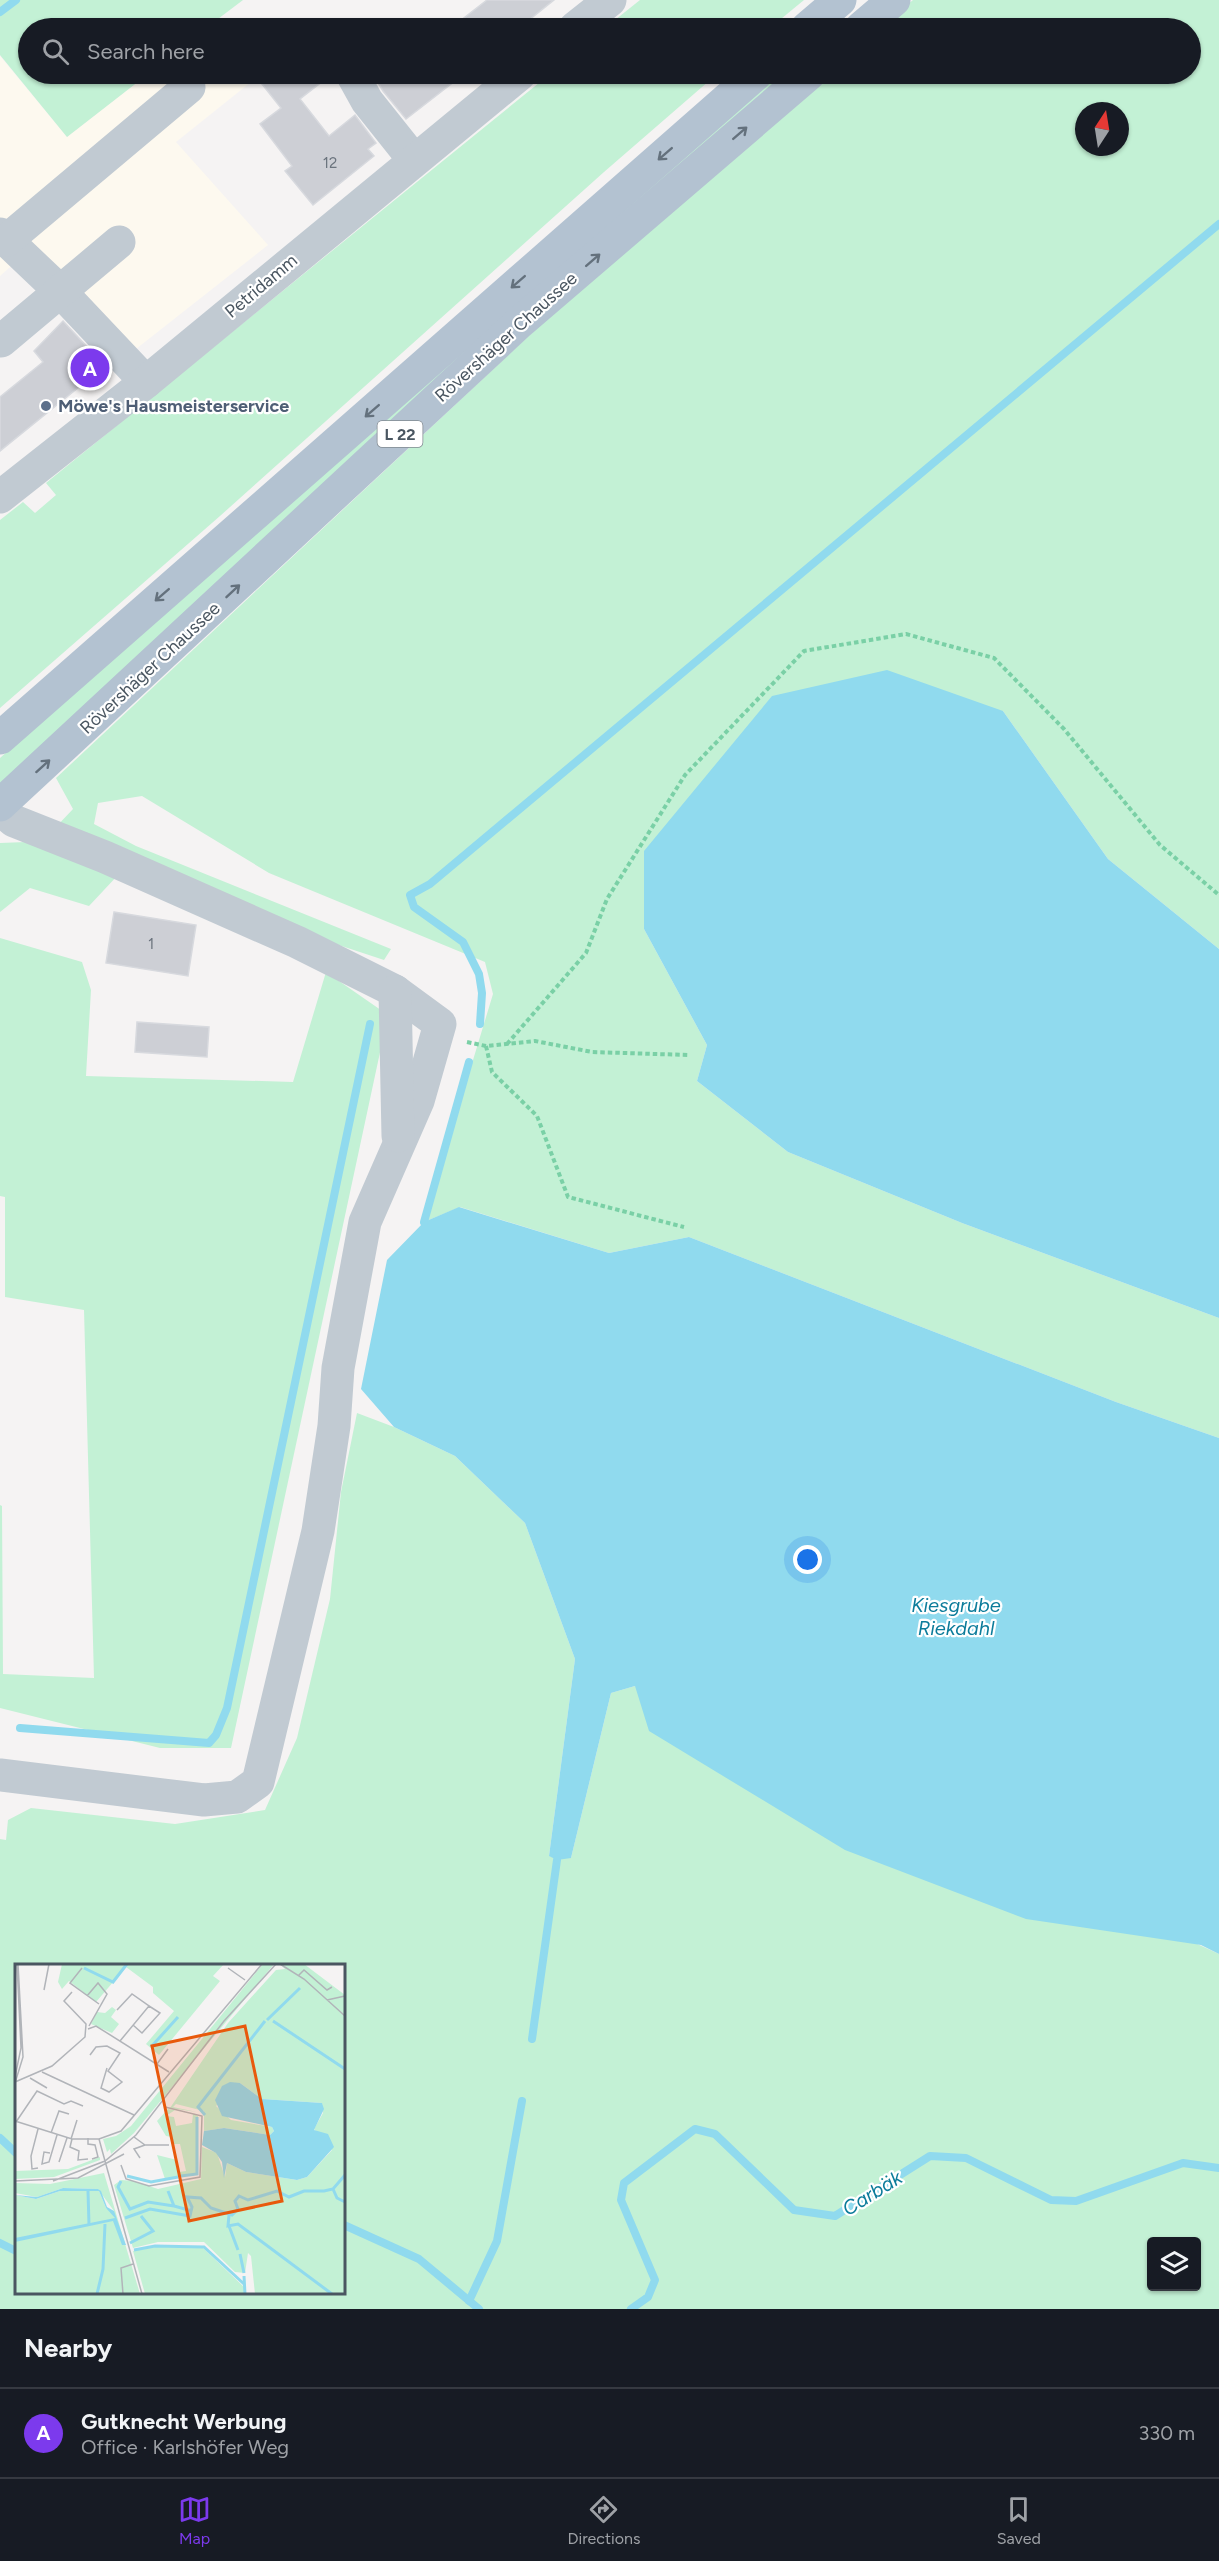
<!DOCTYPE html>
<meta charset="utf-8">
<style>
:root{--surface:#171b24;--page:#20242c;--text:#f1f3f6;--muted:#9ea1a6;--line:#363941;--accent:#7c3aed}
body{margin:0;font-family:Figtree,sans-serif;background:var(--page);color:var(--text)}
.controls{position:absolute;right:18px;bottom:18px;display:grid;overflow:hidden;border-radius:6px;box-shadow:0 2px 4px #0004}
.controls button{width:54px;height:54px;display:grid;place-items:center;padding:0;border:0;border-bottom:2px solid var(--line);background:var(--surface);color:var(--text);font:30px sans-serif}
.compass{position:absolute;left:1075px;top:102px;width:54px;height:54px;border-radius:50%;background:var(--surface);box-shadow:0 2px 4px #0004;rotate:12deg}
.you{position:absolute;left:808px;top:1560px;width:21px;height:21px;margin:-15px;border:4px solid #fff;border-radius:50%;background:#1a73e8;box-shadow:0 0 0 9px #1a73e833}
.badge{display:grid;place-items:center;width:39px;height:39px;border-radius:50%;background:var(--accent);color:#fff;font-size:20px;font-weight:700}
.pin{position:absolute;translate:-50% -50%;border:3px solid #fff;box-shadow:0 2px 6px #0006}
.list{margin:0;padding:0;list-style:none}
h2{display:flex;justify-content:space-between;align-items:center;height:78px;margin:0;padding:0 24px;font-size:26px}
h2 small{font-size:20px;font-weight:400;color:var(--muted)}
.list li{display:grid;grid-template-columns:39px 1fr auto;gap:18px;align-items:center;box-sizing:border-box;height:90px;padding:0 24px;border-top:2px solid var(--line)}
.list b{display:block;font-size:22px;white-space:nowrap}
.list p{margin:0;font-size:20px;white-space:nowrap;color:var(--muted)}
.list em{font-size:20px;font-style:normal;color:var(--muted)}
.icon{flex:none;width:33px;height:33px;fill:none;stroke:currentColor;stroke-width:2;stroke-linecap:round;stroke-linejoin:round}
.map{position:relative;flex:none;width:1219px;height:2309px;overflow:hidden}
.search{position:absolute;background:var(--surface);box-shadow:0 2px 4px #0004;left:18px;right:18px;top:18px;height:66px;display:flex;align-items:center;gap:15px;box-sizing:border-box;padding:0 21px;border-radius:33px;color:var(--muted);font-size:22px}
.sheet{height:168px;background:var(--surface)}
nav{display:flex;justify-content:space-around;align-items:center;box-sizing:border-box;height:84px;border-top:2px solid var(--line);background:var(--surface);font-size:16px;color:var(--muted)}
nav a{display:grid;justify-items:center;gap:3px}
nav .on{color:var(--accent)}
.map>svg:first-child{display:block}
.commercial{fill:#fdf9ef}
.green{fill:#c3f1d5;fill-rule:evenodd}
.water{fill:#90daee}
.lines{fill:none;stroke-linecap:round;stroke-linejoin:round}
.stream{stroke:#90daee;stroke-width:8}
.building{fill:#cdcfd5;stroke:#d7d9de;stroke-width:1.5}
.path{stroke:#7ad0a6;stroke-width:4;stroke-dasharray:4.5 3;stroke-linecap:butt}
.minor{stroke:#c1cad2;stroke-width:33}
.major{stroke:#b3c2d1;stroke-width:33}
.oneway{stroke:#64717d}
.service-dot{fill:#5c6f8a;stroke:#fff;stroke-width:2}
.labels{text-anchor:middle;stroke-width:4.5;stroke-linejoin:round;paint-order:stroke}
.number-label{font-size:15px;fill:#6b747e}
.shield{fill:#fff;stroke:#808990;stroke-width:1.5}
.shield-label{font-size:16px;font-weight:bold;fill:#4a5661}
.street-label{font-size:18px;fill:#4a5661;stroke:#fff}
.service-label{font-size:18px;font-weight:bold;fill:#4e5e75;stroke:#fff;text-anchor:start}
.water-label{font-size:20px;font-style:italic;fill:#0c7c9b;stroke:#fff}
.inset-river{fill:none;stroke:#90daee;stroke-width:3}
.inset-road{fill:none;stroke:#b1b4b9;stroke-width:1.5}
.view{fill:#e8590c;fill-opacity:0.15;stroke:#e8590c;stroke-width:3}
.inset-edge{fill:none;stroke:#4a5661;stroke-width:3}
</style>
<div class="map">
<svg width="1219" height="2309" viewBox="0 0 1219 2309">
<rect width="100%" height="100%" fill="#f5f3f3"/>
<polygon class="commercial" points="0,56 67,137 148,74 261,74 176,142 268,245 136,349 40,250 9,268 0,276"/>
<g class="green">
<polygon points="0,0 243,0 206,28 28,28 28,74 148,74 67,137 0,55"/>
<polygon points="640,0 804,0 770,28 605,28"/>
<path d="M 913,0 L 1219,0 L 1219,949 L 1108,859 L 1003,711 L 644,929 L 707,1045 L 697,1081 L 788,1152 L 962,1223 L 1219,1318 L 1219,1438 L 1116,1402 L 689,1237 L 609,1253 L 460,1207 L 424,1222 L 493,994 L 485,962 L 269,873 L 142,796 L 98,803 L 94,824 L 136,846 L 391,949 L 384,960 L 269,922 L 55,828 L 73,809 L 56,778 L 534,331 L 770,119 L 825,74 L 1190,74 L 1190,28 L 879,28 ZM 1084,111 L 1120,111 L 1120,147 L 1084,147 Z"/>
<polygon points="550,74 717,74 604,172 220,516 0,708 0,520 23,502 35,513 56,495 46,483"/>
<polygon points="769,74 789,74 0,784 0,758 438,363"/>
<polygon points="26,842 118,875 89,906 30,888 0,912 0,843"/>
<polygon points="0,938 82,962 91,990 86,1076 293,1082 326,972 388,1015 231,1748 160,1748 0,1708 0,1505 2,1506 3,1674 94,1678 84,1310 5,1297 5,1197 0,1196"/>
<path d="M 357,1413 L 394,1427 L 455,1456 L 525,1523 L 575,1659 L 549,1856 L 571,1858 L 611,1693 L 635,1686 L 1219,1954 L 1219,2309 L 0,2309 L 0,1839 L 6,1840 L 8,1820 L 31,1808 L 175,1824 L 265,1810 L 297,1738 L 330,1599 L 341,1492 ZM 16,1966 L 344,1966 L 344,2292 L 16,2292 ZM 1152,2242 L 1196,2242 L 1196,2286 L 1152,2286 Z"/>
</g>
<g class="water">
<polygon points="887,670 1003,711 1108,859 1219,949 1219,1318 962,1223 788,1152 697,1081 707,1045 644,929 644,851 772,696"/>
<polygon points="459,1207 609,1253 689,1237 1116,1402 1219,1438 1219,1954 1201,1945 1026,1919 845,1850 649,1731 635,1686 611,1693 571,1858 557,1860 549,1856 575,1659 525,1523 455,1456 394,1427 361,1389 387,1260 424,1222"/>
</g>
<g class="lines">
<g class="stream">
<polyline points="0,12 16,0"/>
<polyline points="480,1024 482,993 479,974 463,942 414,907 410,895 430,884 1219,224"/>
<polyline points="424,1222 469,1062"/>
<polyline points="20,1728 209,1743 216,1735 227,1708 370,1024"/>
<polyline points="532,2039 557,1860"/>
<polyline points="0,2138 16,2153"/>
<polyline points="344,2225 419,2259 479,2309"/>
<polyline points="0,2243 16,2251"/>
<polyline points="469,2301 497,2241 522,2101"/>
<polyline points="631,2309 648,2297 655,2280 621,2200 624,2183 695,2129 715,2134 794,2210 835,2216 930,2156 966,2158 1051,2200 1076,2201 1183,2163 1219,2168"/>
</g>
</g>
<g class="building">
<polygon points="487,0 554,0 519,28 451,28"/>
<polygon points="254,74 332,74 300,99 329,136 355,115 376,143 368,149 374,156 313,205 285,171 292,166 260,124 281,108"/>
<polygon points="373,74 464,74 406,119 383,91"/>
<polygon points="63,321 105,366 0,451 0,397 43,362 34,351"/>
<polygon points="114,912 196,925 188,976 106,963"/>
<polygon points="137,1022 209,1027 207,1057 135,1052"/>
</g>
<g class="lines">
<g class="path">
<polyline points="467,1042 486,1046 535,1041 592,1052 688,1055"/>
<polyline points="507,1044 586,953 607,899 685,775 804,651 906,634 994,658 1064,729 1160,845 1219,895"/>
<polyline points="486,1046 492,1072 537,1116 568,1197 684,1227"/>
</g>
<g class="minor">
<polyline points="575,28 610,0"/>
<polyline points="352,74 367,101 414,160"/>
<polyline points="0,234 60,291 146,382"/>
<polyline points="7,240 189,87"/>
<polyline points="1,341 119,242"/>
<polyline points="0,497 146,382 520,74"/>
<polyline points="0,809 14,821 105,857 297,942 395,991 440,1024 418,1101 365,1222 338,1368 334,1426 318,1531 258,1782 237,1797 204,1800 0,1775"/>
<polyline points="395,991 398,1136"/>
</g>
<g class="major">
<polyline points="807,28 840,0"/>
<polyline points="861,28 894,0"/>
<polyline points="0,738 756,74"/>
<polyline points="0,805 519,323 809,74"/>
</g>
</g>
<defs><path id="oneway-shaft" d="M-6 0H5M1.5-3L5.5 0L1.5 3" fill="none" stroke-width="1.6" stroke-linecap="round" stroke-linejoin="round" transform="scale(1.5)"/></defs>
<g class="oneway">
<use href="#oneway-shaft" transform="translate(740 133) rotate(-41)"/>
<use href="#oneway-shaft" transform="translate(665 154) rotate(139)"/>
<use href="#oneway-shaft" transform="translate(593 260) rotate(-41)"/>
<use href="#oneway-shaft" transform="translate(518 282) rotate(139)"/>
<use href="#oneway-shaft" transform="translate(372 411) rotate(139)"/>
<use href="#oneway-shaft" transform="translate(233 591) rotate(-43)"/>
<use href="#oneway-shaft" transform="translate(162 595) rotate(139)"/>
<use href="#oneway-shaft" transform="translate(43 766) rotate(-42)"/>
</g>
<circle class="service-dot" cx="46" cy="406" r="6"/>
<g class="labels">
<g class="number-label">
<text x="330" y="168">12</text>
<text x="151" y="949">1</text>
</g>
<rect class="shield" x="377.5" y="421" width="45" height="26" rx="4.5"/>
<g class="shield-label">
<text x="400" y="440">L 22</text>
</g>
<g class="street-label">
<text transform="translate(261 286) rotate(-40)" y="6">Petridamm</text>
<text transform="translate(506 337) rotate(-42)" y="6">Rövershäger Chaussee</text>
<text transform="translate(150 668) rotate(-43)" y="6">Rövershäger Chaussee</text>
</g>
<g class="service-label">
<text x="58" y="412">Möwe's Hausmeisterservice</text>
</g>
<g class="water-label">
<text x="956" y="1612">Kiesgrube<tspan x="956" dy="23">Riekdahl</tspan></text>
<text transform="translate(872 2193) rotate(-32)" y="7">Carbäk</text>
</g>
</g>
<g transform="translate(15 1964)">
<rect width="330" height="330" fill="#f5f3f3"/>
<path d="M 47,0 L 209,0 L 198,12 L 205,17 L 144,91 L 131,80 L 159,47 L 138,29 L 138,23 L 111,3 L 81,38 L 54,17 L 47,25 L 43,18 ZM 248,0 L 259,0 L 119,169 L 96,190 L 95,185 L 92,188 L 88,175 L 101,172 L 116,162 ZM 265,0 L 289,0 L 330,31 L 330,330 L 240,330 L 236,292 L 233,289 L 230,309 L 220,308 L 189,278 L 143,278 L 118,284 L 99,221 L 106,216 L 119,217 L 143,225 L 186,215 L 187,183 L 202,189 L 210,213 L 212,199 L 231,208 L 282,216 L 292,213 L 317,186 L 299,165 L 308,149 L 307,139 L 247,135 L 225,119 L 201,142 L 216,156 L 257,163 L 259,167 L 255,171 L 209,164 L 189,167 L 189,147 L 161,140 L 158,143 L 182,148 L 155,144 L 213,59 L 261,6 L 270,5 ZM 97,43 L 101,46 L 96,53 L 104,60 L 97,69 L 76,60 L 82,48 L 90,49 ZM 153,145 L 160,146 L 151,152 L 159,153 L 161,162 L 177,159 L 178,150 L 183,152 L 183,210 L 150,215 L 142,191 L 162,196 L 164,208 L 171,207 L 165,180 L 158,180 L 157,173 L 151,172 L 142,157 ZM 85,193 L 85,196 L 39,213 L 0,215 L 0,207 L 53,205 ZM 89,209 L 125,330 L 0,330 L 0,231 L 21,235 L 45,227 L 84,227 L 91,244 L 98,249 L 99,247 L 83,225 L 48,224 L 22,233 L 0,229 L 0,219 L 35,220 ZM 145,282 L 187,283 L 229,323 L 229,330 L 130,330 L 118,287 Z" fill="#c3f1d5"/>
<path d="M 215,118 L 225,119 L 247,135 L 307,139 L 309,145 L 299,166 L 313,170 L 319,183 L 292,213 L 282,216 L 231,208 L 212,199 L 209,214 L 207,198 L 201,189 L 187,181 L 189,167 L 209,164 L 255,171 L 259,167 L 257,163 L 207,152 L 200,136 L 207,122 ZM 48,224 L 83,225 L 86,227 L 92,243 L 99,247 L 111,281 L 107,281 L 98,257 L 0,278 L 0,274 L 100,254 L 91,244 L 84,227 L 45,227 L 21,235 L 0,231 L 22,233 Z" fill="#90daee"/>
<path class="inset-river" d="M 69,4 L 98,18 L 112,0M 252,56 L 285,24M 258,57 L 330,105M 136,83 L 163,53M 190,151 L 183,143 L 250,57M 112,212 L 136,218 L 163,213M 166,212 L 182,210 L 182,153M 106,217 L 103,223 L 115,245 L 133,238 L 159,242M 318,225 L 322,234 L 330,238M 73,227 L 74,261M 153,227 L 159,242 L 177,247M 214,251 L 213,262 L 223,260 L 317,330M 110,254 L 135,245 L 175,252 L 177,243 L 172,233 L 186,234 L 196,244 L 217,251 L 223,245 L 220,237 L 224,232 L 233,236 L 262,227 L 274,233 L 289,227 L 309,227 L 318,225 L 330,211M 214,262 L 223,286M 115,279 L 138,267 L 126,252M 119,286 L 140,282 L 189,283 L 229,320M 225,290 L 229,309M 229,312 L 230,330M 82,330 L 88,305 L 90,260"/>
<path class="inset-road" d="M 265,0 L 289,15 L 330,52M 67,4 L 55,19 L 84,40M 213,4 L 230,16M 283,12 L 289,6 L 312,26 L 317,23M 29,26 L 34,0M 72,32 L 83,19 L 92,30 L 74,62M 312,36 L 330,32M 102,46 L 117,30 L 134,42 L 105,77M 118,61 L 127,69 L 145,49 L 134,42M 73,65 L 81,62 L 154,108M 75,91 L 81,83 L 92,82 L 105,89 L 93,107 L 107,118 L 94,128 L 86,124 L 92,104M 142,100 L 153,85M 27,108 L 119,151M 0,113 L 6,84 L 2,0M 15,114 L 32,124M 0,118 L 37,102 L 70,73 L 71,60 L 49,37 L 57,28M 0,119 L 8,93 L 3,0M 0,157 L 57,175 L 84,175 L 106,167 L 247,0M 1,158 L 22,127 L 49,140 L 56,137 L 68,142M 36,169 L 44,147 L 54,150M 119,173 L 130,181 L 154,181M 73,174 L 73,180 L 80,181 L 83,193 L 77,195M 56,175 L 62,156M 57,175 L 55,183 L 64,187 L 63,196 L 73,195M 84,175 L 90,197M 35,189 L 29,188 L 27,200 L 34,198 L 42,171M 125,194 L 119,185 L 130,181M 90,197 L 127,330M 44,198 L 52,174M 106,201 L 111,215 L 134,222 L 185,213 L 187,152 L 150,143M 23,204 L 17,205 L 16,192 L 23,165M 0,217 L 63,214 L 109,190M 38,217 L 90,197 L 121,171 L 209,57 L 261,0M 108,330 L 106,304 L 118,300"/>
<path class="view" d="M 230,62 L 267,237 L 174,257 L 137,82 Z"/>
<rect width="330" height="330" class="inset-edge"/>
</g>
</svg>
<div class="controls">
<button><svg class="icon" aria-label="layers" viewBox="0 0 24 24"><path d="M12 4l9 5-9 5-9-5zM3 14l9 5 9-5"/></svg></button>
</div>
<svg class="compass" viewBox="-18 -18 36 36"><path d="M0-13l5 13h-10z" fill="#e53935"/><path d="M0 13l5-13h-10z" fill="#9ea1a6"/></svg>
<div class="you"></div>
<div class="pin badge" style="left:90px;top:368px">A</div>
<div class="search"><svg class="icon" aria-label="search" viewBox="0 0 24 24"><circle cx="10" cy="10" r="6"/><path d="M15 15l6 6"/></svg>Search here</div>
</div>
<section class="sheet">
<h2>Nearby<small></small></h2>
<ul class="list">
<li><span class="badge">A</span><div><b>Gutknecht Werbung</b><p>Office · Karlshöfer Weg</p></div><em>330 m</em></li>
</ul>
</section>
<nav>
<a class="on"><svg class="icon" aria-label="map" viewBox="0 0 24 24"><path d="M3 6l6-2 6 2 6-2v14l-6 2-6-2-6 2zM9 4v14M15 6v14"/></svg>Map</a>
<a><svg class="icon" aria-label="directions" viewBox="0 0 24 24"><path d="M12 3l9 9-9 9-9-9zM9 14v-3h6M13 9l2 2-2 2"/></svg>Directions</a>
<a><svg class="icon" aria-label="saved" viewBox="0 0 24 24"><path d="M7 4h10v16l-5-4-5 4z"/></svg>Saved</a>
</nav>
